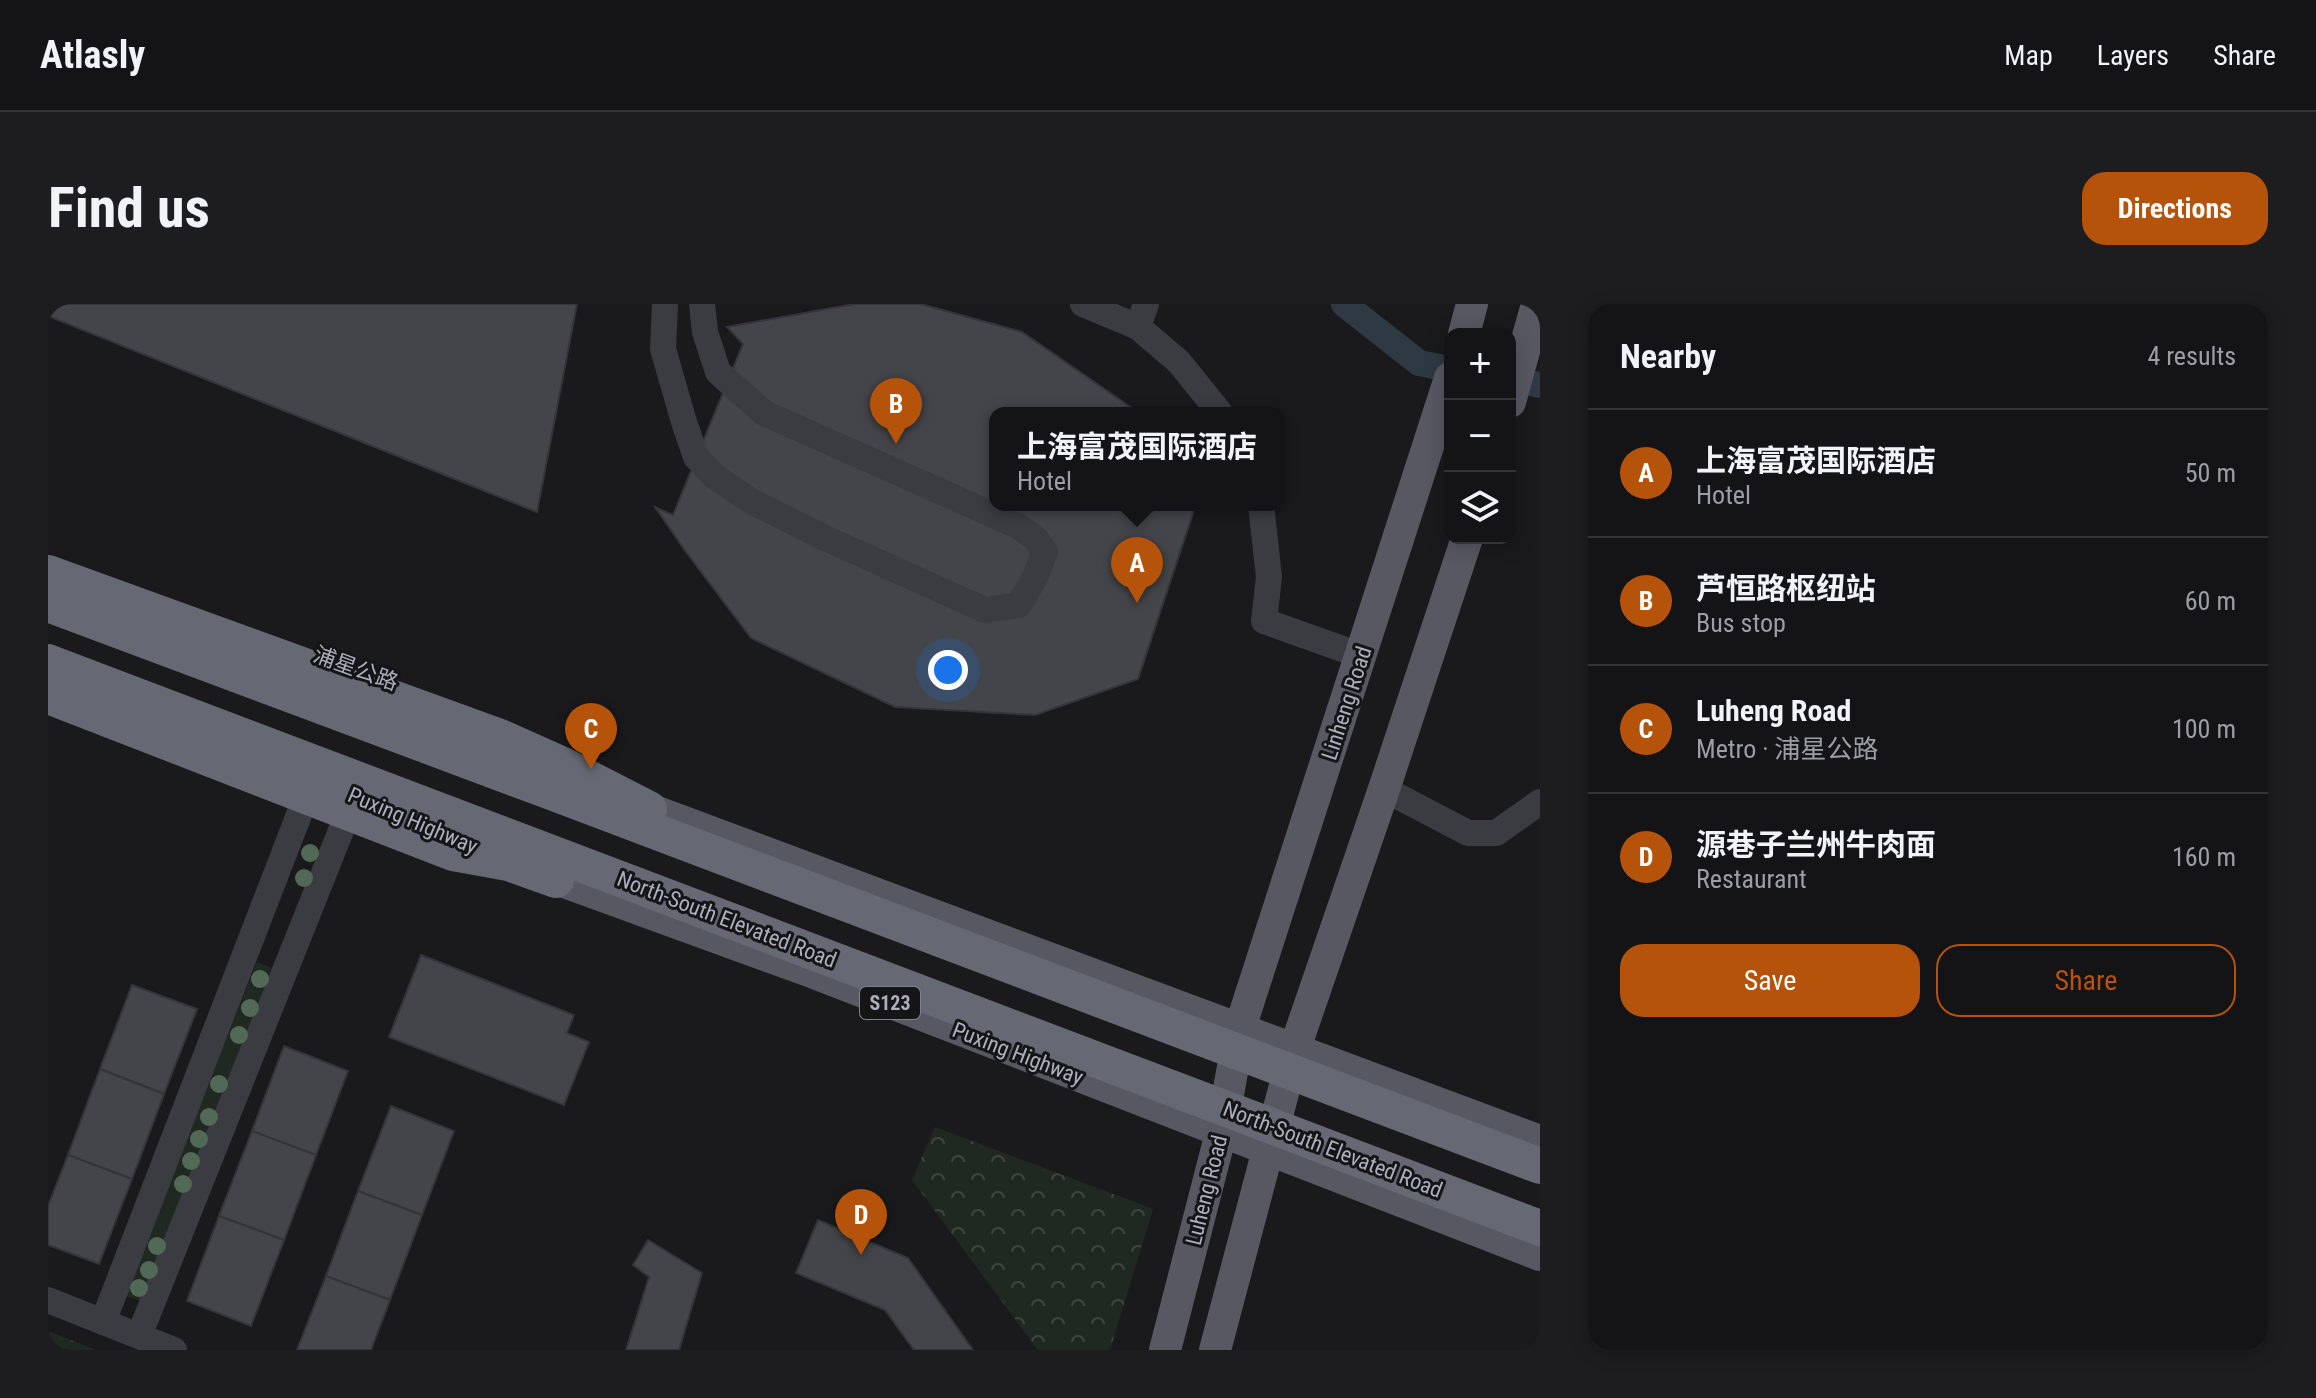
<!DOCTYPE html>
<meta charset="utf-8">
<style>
:root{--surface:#141416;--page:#1d1d1f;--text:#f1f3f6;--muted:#9d9ea1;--line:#333335;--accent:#b45309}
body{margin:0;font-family:"Roboto Condensed","Noto Sans SC",sans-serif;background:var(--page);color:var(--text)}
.controls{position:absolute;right:24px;top:24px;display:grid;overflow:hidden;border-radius:16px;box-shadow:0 4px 20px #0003}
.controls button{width:72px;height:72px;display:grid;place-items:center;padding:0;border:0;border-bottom:2px solid var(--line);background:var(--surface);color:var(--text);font:40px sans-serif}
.you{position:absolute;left:900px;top:366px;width:28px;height:28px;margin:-20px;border:6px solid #fff;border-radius:50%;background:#1a73e8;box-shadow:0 0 0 12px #1a73e833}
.badge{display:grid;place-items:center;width:52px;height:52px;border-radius:50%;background:var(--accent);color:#fff;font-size:26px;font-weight:700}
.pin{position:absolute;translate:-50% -66px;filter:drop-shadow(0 2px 4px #0008)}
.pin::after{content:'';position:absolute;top:42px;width:28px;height:24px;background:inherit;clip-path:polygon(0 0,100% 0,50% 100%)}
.popup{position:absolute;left:941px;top:103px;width:296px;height:104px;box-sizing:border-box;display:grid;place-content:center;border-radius:16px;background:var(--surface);filter:drop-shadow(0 2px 6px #0005);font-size:26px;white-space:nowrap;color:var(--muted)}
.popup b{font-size:30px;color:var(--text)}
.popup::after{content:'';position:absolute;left:50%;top:100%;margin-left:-16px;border:16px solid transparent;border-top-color:var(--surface)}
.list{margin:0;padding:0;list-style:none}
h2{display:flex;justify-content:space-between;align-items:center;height:104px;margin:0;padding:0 32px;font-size:34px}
h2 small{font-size:26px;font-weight:400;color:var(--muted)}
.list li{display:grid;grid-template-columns:52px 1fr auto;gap:24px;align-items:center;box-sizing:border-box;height:128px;padding:0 32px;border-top:2px solid var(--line)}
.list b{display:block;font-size:30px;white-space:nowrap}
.list p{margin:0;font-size:26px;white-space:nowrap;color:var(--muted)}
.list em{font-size:26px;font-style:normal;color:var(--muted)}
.actions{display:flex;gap:16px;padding:24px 32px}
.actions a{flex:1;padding:18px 0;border:2px solid var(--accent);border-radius:24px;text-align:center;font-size:28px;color:var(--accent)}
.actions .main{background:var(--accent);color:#fff}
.icon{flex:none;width:44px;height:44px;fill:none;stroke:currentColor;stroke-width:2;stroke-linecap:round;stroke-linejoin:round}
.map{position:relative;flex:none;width:1492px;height:1046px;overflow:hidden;border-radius:24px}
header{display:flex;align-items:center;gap:48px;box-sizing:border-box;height:112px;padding:0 40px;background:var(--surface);border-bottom:2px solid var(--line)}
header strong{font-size:38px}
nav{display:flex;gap:44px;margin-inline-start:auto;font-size:28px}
.intro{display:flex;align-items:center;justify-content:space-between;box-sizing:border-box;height:192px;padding:0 48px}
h1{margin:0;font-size:56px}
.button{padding:20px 36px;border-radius:24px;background:var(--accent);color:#fff;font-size:28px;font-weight:700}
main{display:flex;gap:48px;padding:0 48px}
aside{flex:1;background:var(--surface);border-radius:24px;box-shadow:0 4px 20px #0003}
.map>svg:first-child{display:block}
.grass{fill:#202921}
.park{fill:url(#park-crowns)}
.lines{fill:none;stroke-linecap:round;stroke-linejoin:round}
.canal{stroke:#2f3943;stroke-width:26}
.building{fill:#44454a;stroke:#343439;stroke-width:2}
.minor{stroke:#3b3c42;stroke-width:26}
.major{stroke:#575862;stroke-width:32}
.highway{stroke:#666974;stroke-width:36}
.highway-bridge{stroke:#666974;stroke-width:36}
.tree{fill:#536957}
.labels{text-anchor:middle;stroke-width:6;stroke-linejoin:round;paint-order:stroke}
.shield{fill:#151518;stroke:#7f828c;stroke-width:2}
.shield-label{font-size:20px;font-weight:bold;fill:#acb0bd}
.street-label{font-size:22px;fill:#acb0bd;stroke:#151518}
</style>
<header>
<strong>Atlasly</strong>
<nav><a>Map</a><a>Layers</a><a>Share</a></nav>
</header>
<div class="intro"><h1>Find us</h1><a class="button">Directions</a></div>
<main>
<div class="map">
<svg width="1492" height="1046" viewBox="0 0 1492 1046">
<defs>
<pattern id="park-crowns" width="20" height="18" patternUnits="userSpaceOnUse" patternTransform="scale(2)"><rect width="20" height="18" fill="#202921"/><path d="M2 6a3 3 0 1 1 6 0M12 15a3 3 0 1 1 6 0" fill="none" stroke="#3e463f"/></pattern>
</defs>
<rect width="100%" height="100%" fill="#1a1a1d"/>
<polygon class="grass" points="209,658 224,664 93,997 77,992"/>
<g class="park">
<polygon points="887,823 1105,905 1062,1046 990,1046 864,876"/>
<polygon points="0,1027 48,1046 0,1046"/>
</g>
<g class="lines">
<g class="canal">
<polyline points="1296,0 1371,59 1402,65"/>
<polyline points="1462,76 1492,81"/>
</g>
</g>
<g class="building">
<polygon points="0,0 529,0 489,208 0,12"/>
<polygon points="806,0 873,0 974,28 1091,109 947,109 947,201 1143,201 1146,206 1090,375 987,411 847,403 703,334 638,248 607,203 625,211 695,40 679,23"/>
<polygon points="373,651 526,711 519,729 541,738 516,801 341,733"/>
<polygon points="84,681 149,705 116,790 52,765"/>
<polygon points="236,742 300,767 268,851 204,827"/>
<polygon points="52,765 116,790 84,875 20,851"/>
<polygon points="343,802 406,827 374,911 310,887"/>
<polygon points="204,827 268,851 236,936 171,912"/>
<polygon points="20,851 84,875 51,960 0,941 0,902"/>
<polygon points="310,887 374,911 342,996 278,972"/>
<polygon points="171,912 236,936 203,1022 139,997"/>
<polygon points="770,916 860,954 925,1046 866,1046 837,1006 748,969"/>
<polygon points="600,936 654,969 631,1046 578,1046 601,973 585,961"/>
<polygon points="278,972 342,996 323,1046 249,1046"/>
</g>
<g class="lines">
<g class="minor">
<polyline points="617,0 615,45 636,118 648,153 666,172 703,197 777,234 937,306 971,301 987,273 997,248 988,235 970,222 716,109 670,68 657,28 654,0"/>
<polyline points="1035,0 1090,23 1131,58 1172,109"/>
<polyline points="1090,23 1098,0"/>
<polyline points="1213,201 1221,273 1216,317 1314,352"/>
<polyline points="1336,485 1420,529 1448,529 1492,498"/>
<polyline points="0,996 126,1046"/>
<polyline points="55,1018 254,503"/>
<polyline points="91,1032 296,519"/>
</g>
<g class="major">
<polyline points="1416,30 1424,0"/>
<polyline points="1462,98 1489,0"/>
<polyline points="577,496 1492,837"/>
<polyline points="486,567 761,667 1492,951"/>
<polyline points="1117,1046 1173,829 1192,724 1402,74"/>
<polyline points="1167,1046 1247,744 1336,485 1419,234"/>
</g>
<g class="highway">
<polyline points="0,269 452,433 517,462 601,505"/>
<polyline points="0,300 495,485"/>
<polyline points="0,392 405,549 460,559 508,576"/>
</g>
<g class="highway-bridge">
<polyline points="0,358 1492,924"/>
<polyline points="495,485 1492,862"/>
</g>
</g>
<g class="tree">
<circle cx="262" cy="549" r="9"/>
<circle cx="256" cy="574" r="9"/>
<circle cx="212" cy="675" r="9"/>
<circle cx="202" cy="704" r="9"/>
<circle cx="191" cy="731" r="9"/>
<circle cx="171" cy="780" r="9"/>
<circle cx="161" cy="813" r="9"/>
<circle cx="151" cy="835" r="9"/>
<circle cx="143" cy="857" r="9"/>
<circle cx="135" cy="880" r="9"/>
<circle cx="109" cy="942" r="9"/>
<circle cx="101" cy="966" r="9"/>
<circle cx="91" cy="984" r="9"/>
</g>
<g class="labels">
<rect class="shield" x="812" y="683" width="60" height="32" rx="6"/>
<g class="shield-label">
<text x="842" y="706">S123</text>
</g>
<g class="street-label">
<text transform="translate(308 364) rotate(20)" y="8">浦星公路</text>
<text transform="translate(1298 399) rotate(-72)" y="8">Linheng Road</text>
<text transform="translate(365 516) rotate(23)" y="8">Puxing Highway</text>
<text transform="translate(679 615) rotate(21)" y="8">North-South Elevated Road</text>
<text transform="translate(970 749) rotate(21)" y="8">Puxing Highway</text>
<text transform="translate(1285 845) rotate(21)" y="8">North-South Elevated Road</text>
<text transform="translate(1158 886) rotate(-76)" y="8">Luheng Road</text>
</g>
</g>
</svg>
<div class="controls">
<button>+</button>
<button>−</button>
<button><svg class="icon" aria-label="layers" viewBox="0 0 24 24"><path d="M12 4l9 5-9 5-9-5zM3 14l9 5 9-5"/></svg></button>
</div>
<div class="you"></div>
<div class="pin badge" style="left:1089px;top:299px">A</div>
<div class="popup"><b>上海富茂国际酒店</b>Hotel</div>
<div class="pin badge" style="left:848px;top:140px">B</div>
<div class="pin badge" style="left:543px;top:465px">C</div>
<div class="pin badge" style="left:813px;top:951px">D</div>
</div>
<aside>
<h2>Nearby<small>4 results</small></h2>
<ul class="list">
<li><span class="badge">A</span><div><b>上海富茂国际酒店</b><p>Hotel</p></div><em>50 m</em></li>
<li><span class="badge">B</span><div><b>芦恒路枢纽站</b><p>Bus stop</p></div><em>60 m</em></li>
<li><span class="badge">C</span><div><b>Luheng Road</b><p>Metro · 浦星公路</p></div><em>100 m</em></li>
<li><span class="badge">D</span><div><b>源巷子兰州牛肉面</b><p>Restaurant</p></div><em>160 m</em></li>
</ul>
<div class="actions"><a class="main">Save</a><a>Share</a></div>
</aside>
</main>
